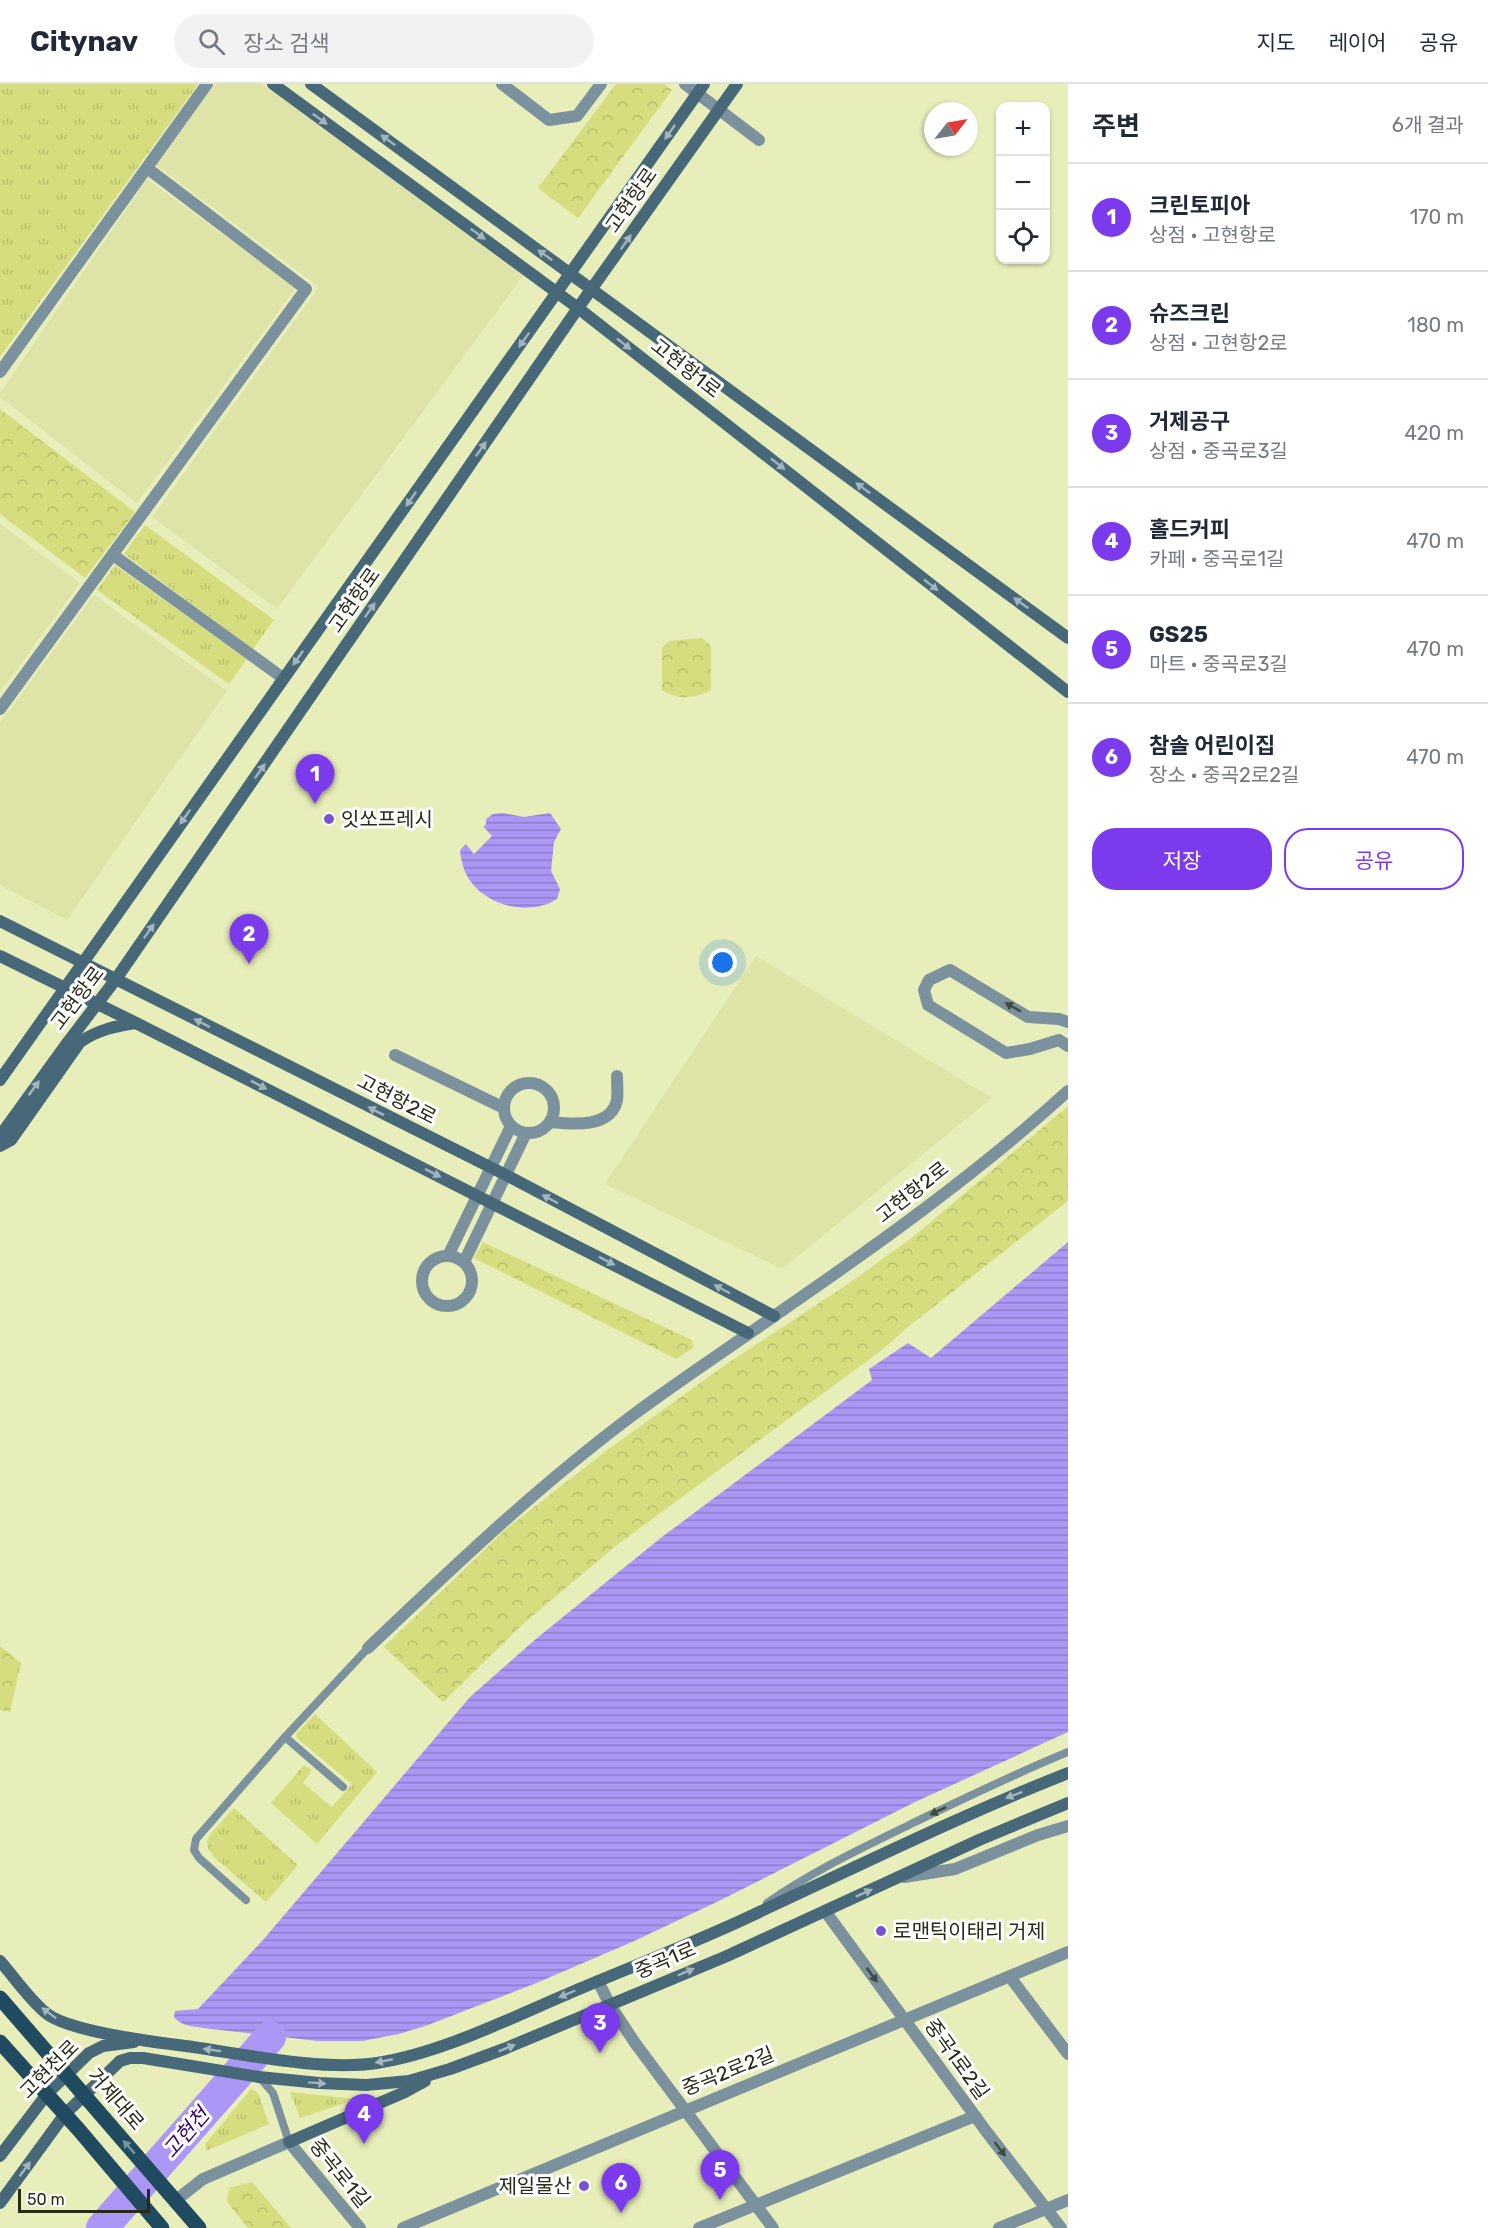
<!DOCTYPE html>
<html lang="ko">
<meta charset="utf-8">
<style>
:root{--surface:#fff;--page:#f2f2f3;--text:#1f2937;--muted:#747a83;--line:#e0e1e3;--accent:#7c3aed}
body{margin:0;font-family:Rubik,"Noto Sans KR",sans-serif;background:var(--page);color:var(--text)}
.controls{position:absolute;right:18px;top:18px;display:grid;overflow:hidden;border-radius:12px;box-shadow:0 2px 4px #0004}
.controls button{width:54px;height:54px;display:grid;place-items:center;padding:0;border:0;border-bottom:2px solid var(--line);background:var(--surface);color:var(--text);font:30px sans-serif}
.compass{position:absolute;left:924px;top:18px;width:54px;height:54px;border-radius:50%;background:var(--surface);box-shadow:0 2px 4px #0004;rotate:59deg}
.scale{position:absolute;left:18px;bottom:15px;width:132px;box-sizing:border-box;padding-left:6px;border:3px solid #292b17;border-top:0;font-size:16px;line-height:21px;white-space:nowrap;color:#292b17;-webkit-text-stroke:4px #fff;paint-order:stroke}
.you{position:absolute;left:723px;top:879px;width:21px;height:21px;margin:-15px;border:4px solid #fff;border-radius:50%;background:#1a73e8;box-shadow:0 0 0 9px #1a73e833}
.badge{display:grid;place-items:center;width:39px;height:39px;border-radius:50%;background:var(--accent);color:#fff;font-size:20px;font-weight:700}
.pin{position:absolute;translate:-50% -50px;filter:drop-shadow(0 2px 3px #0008)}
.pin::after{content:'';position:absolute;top:32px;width:21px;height:18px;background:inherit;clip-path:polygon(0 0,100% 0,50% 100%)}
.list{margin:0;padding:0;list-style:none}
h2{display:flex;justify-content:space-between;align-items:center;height:78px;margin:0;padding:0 24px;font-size:26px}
h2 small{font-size:20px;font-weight:400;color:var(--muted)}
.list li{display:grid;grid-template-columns:39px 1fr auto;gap:18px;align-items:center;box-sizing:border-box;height:108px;padding:0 24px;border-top:2px solid var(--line)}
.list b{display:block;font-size:22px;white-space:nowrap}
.list p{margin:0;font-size:20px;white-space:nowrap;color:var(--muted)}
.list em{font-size:20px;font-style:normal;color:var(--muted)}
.actions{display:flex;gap:12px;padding:18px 24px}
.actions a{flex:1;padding:14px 0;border:2px solid var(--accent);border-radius:24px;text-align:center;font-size:21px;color:var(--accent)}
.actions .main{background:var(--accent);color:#fff}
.icon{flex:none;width:33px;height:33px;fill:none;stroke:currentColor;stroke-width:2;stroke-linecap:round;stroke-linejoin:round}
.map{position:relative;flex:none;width:1068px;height:2144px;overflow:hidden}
header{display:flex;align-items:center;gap:36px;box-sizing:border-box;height:84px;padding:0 30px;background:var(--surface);border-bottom:2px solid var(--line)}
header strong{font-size:28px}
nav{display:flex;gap:33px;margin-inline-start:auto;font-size:21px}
.search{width:420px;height:54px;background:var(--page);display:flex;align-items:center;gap:15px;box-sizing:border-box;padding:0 21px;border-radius:33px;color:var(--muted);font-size:22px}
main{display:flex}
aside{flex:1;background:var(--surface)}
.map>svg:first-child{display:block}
.built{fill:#dee4a7}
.grass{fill:url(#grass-tufts)}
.forest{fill:url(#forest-crowns)}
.water{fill:url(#water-rules)}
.pier{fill:#e8eeb9}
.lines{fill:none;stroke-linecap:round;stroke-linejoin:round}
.river{stroke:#ac97f6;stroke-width:32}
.lane{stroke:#7b919e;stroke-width:8}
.street{stroke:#7b919e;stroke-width:12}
.secondary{stroke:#476879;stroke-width:12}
.primary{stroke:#204a5f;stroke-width:15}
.oneway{fill:#a3b4bc}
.oneway2{fill:#424a40}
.oneway3{fill:#79929f}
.poi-dot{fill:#7754ce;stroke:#fff;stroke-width:2}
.labels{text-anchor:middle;stroke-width:6;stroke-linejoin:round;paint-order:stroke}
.street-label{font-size:20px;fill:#292b17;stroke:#fff}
.poi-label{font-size:20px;fill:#292b17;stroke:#fff;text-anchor:start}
.water-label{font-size:21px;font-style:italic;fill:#360076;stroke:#fff}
</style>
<header>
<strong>Citynav</strong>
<div class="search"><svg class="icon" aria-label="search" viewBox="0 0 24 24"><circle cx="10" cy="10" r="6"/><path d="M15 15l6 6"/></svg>장소 검색</div>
<nav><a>지도</a><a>레이어</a><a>공유</a></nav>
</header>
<main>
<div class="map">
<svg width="1068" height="2144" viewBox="0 0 1068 2144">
<defs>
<pattern id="grass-tufts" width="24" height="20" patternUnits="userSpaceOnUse" patternTransform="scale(1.5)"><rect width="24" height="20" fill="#d5dd7e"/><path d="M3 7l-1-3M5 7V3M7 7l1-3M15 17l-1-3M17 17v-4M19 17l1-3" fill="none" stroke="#b7be6c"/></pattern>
<pattern id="forest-crowns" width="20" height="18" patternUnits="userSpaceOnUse" patternTransform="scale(1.5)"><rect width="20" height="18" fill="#d5dd7e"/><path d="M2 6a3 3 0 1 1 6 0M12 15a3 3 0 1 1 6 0" fill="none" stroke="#b7be6c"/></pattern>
<pattern id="water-rules" width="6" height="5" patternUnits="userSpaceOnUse" patternTransform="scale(1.5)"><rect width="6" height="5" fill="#ac97f6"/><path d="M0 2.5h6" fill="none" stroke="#8c7bc6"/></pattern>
</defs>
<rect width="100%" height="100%" fill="#e8eeb9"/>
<g class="built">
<polygon points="215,0 262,0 523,192 277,525 152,433 319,203 156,81"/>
<polygon points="147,95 296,204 137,419 0,313 0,309"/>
<polygon points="0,440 80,499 0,608"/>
<polygon points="94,511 227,607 67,836 0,801 0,639"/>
<polygon points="756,872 992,1014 782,1185 605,1100"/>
</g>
<g class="grass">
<polygon points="0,0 198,0 0,273"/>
<polygon points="145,441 274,536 253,565 124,470"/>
<polygon points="115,481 247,575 229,600 97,506"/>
<polygon points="315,1630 377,1688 317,1760 271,1719 304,1681 312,1686 303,1699 332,1723 352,1700 297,1654 296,1650"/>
<polygon points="234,1724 298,1781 266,1818 214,1773 208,1764 207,1757 212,1748"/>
<polygon points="251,2005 258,2009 269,2040 206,2067 206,2059"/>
<polygon points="290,2008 357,2015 300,2034"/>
</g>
<g class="forest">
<polygon points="616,0 664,0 672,6 578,134 538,104"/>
<polygon points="0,325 135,428 85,494 0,430"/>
<path d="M 702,554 L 711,562 L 711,606 C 695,615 677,616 662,606 L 662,564 L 669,557 Z"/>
<polygon points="1068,1022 1068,1117 908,1243 882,1266 617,1461 524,1539 443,1618 384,1563 505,1446 606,1367 725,1281 848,1200 913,1153"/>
<polygon points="483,1158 692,1256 693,1264 676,1275 474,1174"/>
<polygon points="0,1562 21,1579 10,1628 0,1626"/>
<polygon points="252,2098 291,2144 248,2144 227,2118 229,2104"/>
</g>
<g class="water">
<path d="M 503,729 L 524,733 L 550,729 L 561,745 L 554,758 L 551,787 L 560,805 L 557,815 C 530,832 490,823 471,798 C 464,789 461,777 460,766 L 486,740 L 486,735 L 493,730 Z"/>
<path d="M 1068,1158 L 1068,1648 L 915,1718 L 721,1816 L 632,1858 L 534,1900 L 428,1941 L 399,1950 L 362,1957 L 318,1957 L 203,1944 C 192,1942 181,1942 174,1933 L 175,1927 L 198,1925 L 263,1856 L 470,1613 L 537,1554 L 662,1453 L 872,1296 L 869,1285 L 908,1259 L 931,1274 Z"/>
</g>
<polygon class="pier" points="481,740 492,752 474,770 464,758"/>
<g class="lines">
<polyline class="river" points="102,2144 270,1953"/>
<g class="lane">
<polyline points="285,1653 343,1703"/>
<polyline points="246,1816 199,1774 194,1766 196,1755 285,1653 368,1564"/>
<path d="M 767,1819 C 811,1788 860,1765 909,1741 C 961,1716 1014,1690 1068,1668"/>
<polyline points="260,1994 273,2009 289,2058"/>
</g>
<g class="street">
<polyline points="502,0 549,36 577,32 601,0"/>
<polyline points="685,0 759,56"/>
<polyline points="0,288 207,0"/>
<polyline points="113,471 283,594"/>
<polyline points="0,625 306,205 147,84"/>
<polyline points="1068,938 1059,935 1028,933 950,886 929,896 924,906 928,921 1006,969 1030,965 1059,956 1068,962"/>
<polyline points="395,971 504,1024"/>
<circle cx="529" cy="1024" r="25"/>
<path d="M 550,1038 C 571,1040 611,1045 617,1016 C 618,1009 617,1000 617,992"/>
<circle cx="447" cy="1197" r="25"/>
<polyline points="448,1172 511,1042"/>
<polyline points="464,1178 526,1049"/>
<path d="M 368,1564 C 453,1483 538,1402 633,1331 C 680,1296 729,1264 777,1230 C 877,1161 978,1089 1068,1007"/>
<polyline points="904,1793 955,1785 1038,1751 1068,1742"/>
<polyline points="825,1827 986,2047 1061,2144"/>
<polyline points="1010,1893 1068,1970"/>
<polyline points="598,1897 610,1921 635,1959 773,2144"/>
<polyline points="175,2117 203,2095 289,2058 360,2144"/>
<polyline points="403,2144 1068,1868"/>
<polyline points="699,2144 975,2032"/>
<polyline points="999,2144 1068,2116"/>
</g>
<g class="secondary">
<polyline points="273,0 578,224 1068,608"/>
<polyline points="311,0 1068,554"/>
<polyline points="0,837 506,1091 774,1232"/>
<polyline points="0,872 136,939 748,1249"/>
<polyline points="0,996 704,0"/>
<polyline points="0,1052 65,962 116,895 578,224 737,0"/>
<path d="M 0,1062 L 11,1056 L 80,958 C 98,946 115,942 136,939"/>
<path d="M 0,1877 C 15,1894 29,1915 46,1929 C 68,1948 161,1959 193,1963 C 248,1971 323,1987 377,1979 C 443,1969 517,1931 579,1905 C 629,1884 680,1864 729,1842 C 842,1790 952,1735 1068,1689"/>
<polyline points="289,2058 405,2008 425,1997"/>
<polyline points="0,2072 47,2010 89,1969 103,1962 134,1958"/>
<polyline points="0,2119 65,2030 120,1977 130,1974 143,1974 259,1993 319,1999 366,2001 409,1997 450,1985 504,1965 727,1872 979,1756 1068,1719"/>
</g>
<g class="primary">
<polyline points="0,1914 199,2144"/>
<polyline points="0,1958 79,2046 162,2144"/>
</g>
</g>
<defs><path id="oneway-solid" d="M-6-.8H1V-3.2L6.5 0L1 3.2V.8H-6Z" transform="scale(1.5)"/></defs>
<g class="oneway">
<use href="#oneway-solid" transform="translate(320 35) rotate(36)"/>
<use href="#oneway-solid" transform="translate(670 48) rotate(125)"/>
<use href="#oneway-solid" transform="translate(388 56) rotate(-144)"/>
<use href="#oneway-solid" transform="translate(478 150) rotate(36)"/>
<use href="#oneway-solid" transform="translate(626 158) rotate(-55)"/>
<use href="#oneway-solid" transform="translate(545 171) rotate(-144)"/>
<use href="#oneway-solid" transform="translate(524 256) rotate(125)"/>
<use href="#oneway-solid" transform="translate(624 260) rotate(38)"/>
<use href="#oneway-solid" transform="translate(481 365) rotate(-55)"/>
<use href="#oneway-solid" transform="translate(778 380) rotate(38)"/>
<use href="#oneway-solid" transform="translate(863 404) rotate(-144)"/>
<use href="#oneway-solid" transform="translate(411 415) rotate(125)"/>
<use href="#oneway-solid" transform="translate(931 501) rotate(38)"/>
<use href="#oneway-solid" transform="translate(1021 519) rotate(-144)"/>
<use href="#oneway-solid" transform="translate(370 526) rotate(-55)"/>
<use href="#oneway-solid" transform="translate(298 574) rotate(125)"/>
<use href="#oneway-solid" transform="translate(260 687) rotate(-55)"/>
<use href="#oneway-solid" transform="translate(185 733) rotate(125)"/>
<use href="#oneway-solid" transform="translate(149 847) rotate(-55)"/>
<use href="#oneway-solid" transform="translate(202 939) rotate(-153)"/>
<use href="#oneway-solid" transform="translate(259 1001) rotate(27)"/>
<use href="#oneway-solid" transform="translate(34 1004) rotate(-54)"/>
<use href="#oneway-solid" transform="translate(376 1027) rotate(-153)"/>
<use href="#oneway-solid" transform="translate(433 1089) rotate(27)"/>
<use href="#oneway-solid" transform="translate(550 1115) rotate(-152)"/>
<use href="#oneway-solid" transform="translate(607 1177) rotate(27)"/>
<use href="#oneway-solid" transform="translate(722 1205) rotate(-152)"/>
<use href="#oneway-solid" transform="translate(1014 1711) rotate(159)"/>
<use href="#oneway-solid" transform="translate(864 1809) rotate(-24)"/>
<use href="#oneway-solid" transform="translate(686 1888) rotate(-23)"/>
<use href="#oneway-solid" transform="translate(567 1910) rotate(157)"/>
<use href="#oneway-solid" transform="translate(49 1929) rotate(-143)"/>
<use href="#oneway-solid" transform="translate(507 1964) rotate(-22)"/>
<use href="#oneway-solid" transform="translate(212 1966) rotate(-172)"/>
<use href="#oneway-solid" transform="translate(384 1977) rotate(169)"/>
<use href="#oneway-solid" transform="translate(317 1999) rotate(4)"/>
<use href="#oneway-solid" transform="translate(25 2085) rotate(-54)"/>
</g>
<g class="oneway2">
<use href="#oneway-solid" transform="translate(1013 923) rotate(-150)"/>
<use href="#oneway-solid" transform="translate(938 1727) rotate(154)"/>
<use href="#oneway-solid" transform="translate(872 1891) rotate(54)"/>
<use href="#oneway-solid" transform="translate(1000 2065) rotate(52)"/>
</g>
<use class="oneway3" href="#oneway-solid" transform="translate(129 2063) rotate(-131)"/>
<g class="poi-dot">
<circle cx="329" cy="735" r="6"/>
<circle cx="881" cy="1847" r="6"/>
<circle cx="584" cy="2102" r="6"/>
</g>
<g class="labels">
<g class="street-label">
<text transform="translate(631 116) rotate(-55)" y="7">고현항로</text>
<text transform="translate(686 284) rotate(38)" y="7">고현항1로</text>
<text transform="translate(354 516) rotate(-55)" y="7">고현항로</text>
<text transform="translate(77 914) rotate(-53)" y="7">고현항로</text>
<text transform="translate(397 1015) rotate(27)" y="7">고현항2로</text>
<text transform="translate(912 1108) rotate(-38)" y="7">고현항2로</text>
<text transform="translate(665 1876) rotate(-23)" y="7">중곡1로</text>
<text transform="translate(957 1975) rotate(54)" y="7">중곡1로2길</text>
<text transform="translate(49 1985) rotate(-45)" y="7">고현천로</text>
<text transform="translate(728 1987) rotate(-22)" y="7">중곡2로2길</text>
<text transform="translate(116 2015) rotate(49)" y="7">거제대로</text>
<text transform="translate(340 2089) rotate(51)" y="7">중곡로1길</text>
</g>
<g class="poi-label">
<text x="341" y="742">잇쏘프레시</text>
<text x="893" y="1854">로맨틱이태리 거제</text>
<text x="572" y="2109" text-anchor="end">제일물산</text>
</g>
<g class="water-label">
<text transform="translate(186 2049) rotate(-49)" y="7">고현천</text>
</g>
</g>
</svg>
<div class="controls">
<button>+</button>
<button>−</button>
<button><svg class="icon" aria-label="locate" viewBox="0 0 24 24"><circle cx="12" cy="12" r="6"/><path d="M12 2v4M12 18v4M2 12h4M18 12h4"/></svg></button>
</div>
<svg class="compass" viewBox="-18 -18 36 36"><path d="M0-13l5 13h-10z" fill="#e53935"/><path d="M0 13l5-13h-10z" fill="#747a83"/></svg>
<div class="scale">50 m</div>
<div class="you"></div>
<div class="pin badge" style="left:315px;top:720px">1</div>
<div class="pin badge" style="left:249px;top:880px">2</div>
<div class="pin badge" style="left:600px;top:1969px">3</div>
<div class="pin badge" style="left:364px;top:2060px">4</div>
<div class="pin badge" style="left:720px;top:2116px">5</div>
<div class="pin badge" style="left:621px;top:2129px">6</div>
</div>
<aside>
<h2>주변<small>6개 결과</small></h2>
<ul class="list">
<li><span class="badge">1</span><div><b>크린토피아</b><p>상점 · 고현항로</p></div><em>170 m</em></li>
<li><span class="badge">2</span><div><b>슈즈크린</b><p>상점 · 고현항2로</p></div><em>180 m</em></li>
<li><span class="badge">3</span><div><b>거제공구</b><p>상점 · 중곡로3길</p></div><em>420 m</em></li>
<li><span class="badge">4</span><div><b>홀드커피</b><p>카페 · 중곡로1길</p></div><em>470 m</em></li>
<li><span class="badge">5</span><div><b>GS25</b><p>마트 · 중곡로3길</p></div><em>470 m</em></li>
<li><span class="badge">6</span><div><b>참솔 어린이집</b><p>장소 · 중곡2로2길</p></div><em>470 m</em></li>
</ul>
<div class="actions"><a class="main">저장</a><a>공유</a></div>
</aside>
</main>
